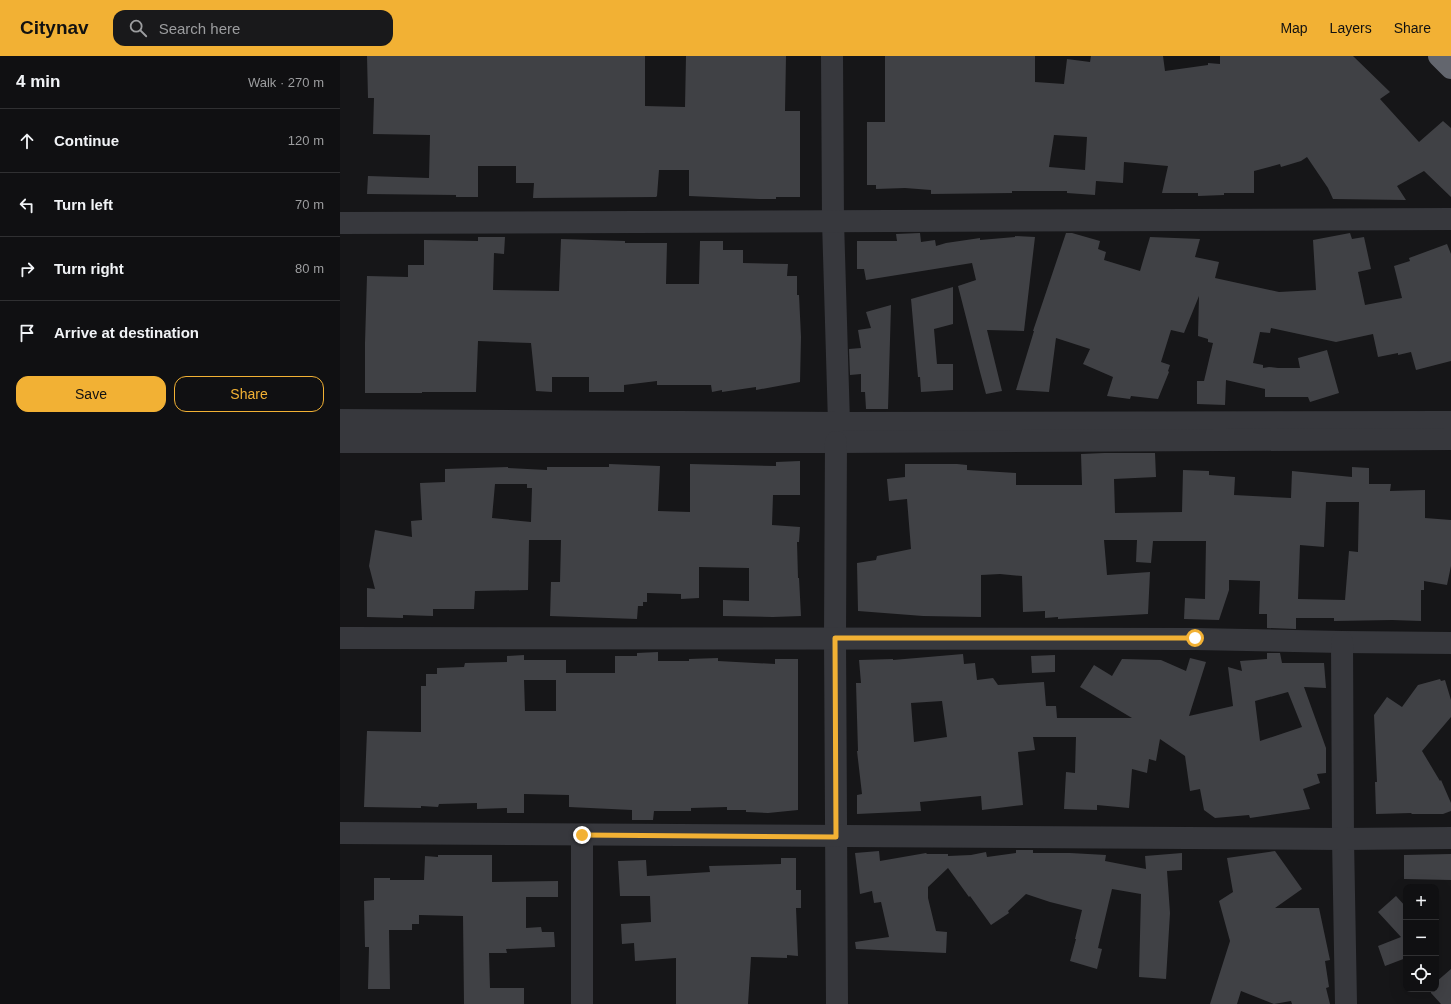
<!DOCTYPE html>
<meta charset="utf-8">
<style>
:root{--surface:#101012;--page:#19191b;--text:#f1f3f6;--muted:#9c9d9f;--line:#303032;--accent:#f2b134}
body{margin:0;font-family:Arial,sans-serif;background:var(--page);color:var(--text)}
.controls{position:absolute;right:12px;bottom:12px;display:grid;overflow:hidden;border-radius:8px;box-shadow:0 4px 16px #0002}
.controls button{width:36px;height:36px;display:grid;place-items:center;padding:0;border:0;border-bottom:1px solid var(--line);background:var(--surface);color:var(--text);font:20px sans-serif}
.stop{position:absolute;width:12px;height:12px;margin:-9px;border:3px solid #f2b134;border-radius:50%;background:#fff}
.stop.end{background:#f2b134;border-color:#fff;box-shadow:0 1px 4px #0008}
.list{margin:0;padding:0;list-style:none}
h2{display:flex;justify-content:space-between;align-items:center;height:52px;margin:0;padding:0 16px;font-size:17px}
h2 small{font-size:13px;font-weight:400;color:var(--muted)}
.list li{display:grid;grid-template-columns:26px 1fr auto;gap:12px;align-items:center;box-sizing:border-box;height:64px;padding:0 16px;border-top:1px solid var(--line)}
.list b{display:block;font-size:15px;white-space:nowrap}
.list em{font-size:13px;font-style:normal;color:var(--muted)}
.actions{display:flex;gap:8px;padding:12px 16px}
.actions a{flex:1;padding:9px 0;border:1px solid var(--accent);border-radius:12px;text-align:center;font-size:14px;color:var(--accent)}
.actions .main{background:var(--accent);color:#111}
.icon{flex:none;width:22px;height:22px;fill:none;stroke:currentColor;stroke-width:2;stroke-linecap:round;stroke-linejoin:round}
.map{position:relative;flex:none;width:1111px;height:948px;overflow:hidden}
header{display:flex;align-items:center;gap:24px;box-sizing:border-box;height:56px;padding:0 20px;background:var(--accent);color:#111}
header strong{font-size:19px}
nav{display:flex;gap:22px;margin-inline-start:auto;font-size:14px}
.search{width:280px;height:36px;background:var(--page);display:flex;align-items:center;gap:10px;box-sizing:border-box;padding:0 14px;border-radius:12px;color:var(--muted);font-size:15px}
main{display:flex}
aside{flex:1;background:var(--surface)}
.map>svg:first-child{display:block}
.building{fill:#404145;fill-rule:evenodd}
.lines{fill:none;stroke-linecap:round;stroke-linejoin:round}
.minor{stroke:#37383d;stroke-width:22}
.highway{stroke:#63666e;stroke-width:22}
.route{stroke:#f2b134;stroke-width:5}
</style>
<header>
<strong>Citynav</strong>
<div class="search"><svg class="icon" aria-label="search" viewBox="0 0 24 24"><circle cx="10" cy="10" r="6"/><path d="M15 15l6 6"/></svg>Search here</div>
<nav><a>Map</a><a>Layers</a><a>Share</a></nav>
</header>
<main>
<aside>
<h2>4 min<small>Walk · 270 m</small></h2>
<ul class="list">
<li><svg class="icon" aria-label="ahead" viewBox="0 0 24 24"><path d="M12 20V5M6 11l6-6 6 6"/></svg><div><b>Continue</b></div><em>120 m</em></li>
<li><svg class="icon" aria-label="left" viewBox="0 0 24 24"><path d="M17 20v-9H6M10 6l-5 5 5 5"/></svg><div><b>Turn left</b></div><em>70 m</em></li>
<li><svg class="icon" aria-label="right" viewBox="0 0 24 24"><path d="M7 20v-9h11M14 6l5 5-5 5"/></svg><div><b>Turn right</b></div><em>80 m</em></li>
<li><svg class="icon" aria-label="arrive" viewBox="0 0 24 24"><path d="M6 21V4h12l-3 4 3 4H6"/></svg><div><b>Arrive at destination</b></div></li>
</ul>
<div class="actions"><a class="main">Save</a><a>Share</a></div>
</aside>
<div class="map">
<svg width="1111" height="948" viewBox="0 0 1111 948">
<rect width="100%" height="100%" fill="#161618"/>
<g class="building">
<polygon points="27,0 305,0 305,50 345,51 346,0 446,0 445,55 460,55 460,141 436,141 436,143 419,143 349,140 349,114 319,114 317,140 316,141 193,142 194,127 176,127 176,110 138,110 138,141 116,141 116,139 27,138 28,120 89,122 90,79 33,78 34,42 28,42"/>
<path d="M 545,0 L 695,0 L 695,26 L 724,28 L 727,3 L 750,6 L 751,0 L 823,0 L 825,15 L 868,9 L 868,7 L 880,8 L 880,0 L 1013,0 L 1050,36 L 1040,43 L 1079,86 L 1103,65 L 1111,72 L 1111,141 L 1084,115 L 1057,130 L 1066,144 L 993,143 L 988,132 L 967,101 L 961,105 L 941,111 L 940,108 L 914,115 L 914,137 L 884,137 L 884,139 L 858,140 L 858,137 L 822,137 L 828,110 L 784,106 L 783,127 L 756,125 L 755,139 L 727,137 L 727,135 L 672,135 L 672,137 L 591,138 L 591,134 L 565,132 L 536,133 L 536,129 L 527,129 L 527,66 L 545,66 ZM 714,79 L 747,81 L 745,114 L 709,111 Z"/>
<polygon points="580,177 581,186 595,184 596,190 606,187 640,182 640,184 675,181 675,180 695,181 684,275 647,274 662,335 646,338 640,316 618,230 636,224 632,207 526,224 524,213 517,213 517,185 557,185 556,178"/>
<polygon points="726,177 732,177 760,185 758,193 766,196 764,204 800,215 810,181 860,183 855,201 879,206 875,222 939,236 976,234 973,184 1010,177 1012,183 1024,181 1031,213 1018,216 1025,249 1062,242 1054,210 1070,205 1069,202 1107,188 1111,198 1111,305 1076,314 1071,296 1058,299 1058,297 1038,301 1033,278 996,286 931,272 930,277 920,276 913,307 923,309 923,312 929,311 938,312 960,312 958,302 987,294 999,337 970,346 968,341 925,341 925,333 886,324 885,349 857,348 857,325 864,325 873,287 868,286 868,283 858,280 859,240 844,277 831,274 821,306 830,309 828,315 829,316 818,343 791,340 790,343 767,340 773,321 743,308 750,293 716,282 709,336 676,334 694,275 693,275"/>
<polygon points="138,181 165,181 164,198 154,197 153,234 219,235 221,183 285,185 285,187 327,187 326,228 359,228 360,185 383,185 383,194 403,194 403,207 448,208 447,220 457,220 457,239 459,239 461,281 460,326 416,334 416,331 382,336 382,334 372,336 371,329 317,329 317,325 284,329 284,336 249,336 249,321 212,321 212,336 196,335 191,287 138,285 136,336 82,336 82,337 25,337 25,287 27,220 68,221 68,209 84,209 84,184 138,185"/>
<polygon points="613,231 613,268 594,273 597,308 613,308 613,334 581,336 580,321 578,321 571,243"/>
<polygon points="551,249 548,353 526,353 525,336 521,336 521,318 510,319 509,293 521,292 518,274 531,272 526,256"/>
<path d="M 764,397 L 815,397 L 816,421 L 774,423 L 775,457 L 842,456 L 843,414 L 869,415 L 869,419 L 895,421 L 894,439 L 951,442 L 952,415 L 1012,421 L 1012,411 L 1029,412 L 1029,428 L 1051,428 L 1050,435 L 1085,434 L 1085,462 L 1111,464 L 1111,510 L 1107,529 L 1084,525 L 1084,534 L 1081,534 L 1081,565 L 1052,564 L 994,565 L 994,562 L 956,562 L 956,573 L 927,572 L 927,558 L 919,558 L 920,525 L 889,524 L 889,534 L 879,564 L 844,563 L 845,542 L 865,543 L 866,485 L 813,485 L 811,507 L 796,506 L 797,484 L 764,484 L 767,519 L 810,516 L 808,558 L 718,563 L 718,561 L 705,562 L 705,555 L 683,556 L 682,520 L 660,518 L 641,519 L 641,561 L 583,560 L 518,555 L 517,507 L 536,504 L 537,500 L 571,493 L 567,443 L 549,445 L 547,423 L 565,421 L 565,408 L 617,408 L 627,409 L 627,414 L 676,417 L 676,429 L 742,429 L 741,398 ZM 986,446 L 1019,446 L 1018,496 L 1009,495 L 1005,544 L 958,543 L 960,489 L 984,491 Z"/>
<path d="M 460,405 L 460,439 L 433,439 L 432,469 L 460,471 L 459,486 L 457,486 L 458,522 L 459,522 L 461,560 L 433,561 L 383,560 L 383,544 L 409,545 L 409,512 L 359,511 L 359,542 L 341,543 L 341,538 L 307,537 L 307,546 L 303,546 L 303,550 L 298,550 L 297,563 L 210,560 L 211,526 L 220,526 L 221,484 L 189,484 L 188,534 L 135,535 L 134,553 L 93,553 L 93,560 L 63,559 L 63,562 L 27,561 L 27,532 L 35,533 L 29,510 L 35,474 L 72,481 L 71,465 L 82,464 L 80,427 L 105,426 L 105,413 L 168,411 L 168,412 L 207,414 L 207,411 L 269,411 L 269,408 L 320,410 L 318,455 L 350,456 L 350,408 L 436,410 L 436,406 ZM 155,428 L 187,428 L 187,432 L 192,432 L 191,466 L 152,462 Z"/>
<path d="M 318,596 L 318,605 L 349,605 L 349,603 L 378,602 L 378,605 L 435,608 L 435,603 L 458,603 L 458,754 L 428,757 L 406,756 L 406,754 L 387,754 L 387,751 L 351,752 L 351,755 L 314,755 L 313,764 L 292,764 L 292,754 L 229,751 L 229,739 L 184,738 L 184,757 L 167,757 L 167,752 L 137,753 L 137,747 L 99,748 L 98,751 L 81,750 L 81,752 L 24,751 L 27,675 L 81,676 L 81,630 L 86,630 L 86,618 L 97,618 L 97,612 L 124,611 L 125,607 L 167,606 L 167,600 L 184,599 L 184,604 L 226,604 L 226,617 L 275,617 L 275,600 L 297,600 L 297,597 ZM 184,624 L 216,624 L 216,655 L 185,655 Z"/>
<path d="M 927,597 L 940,597 L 942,607 L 984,607 L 986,632 L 964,631 L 986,692 L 986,717 L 977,718 L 980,727 L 963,733 L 970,753 L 910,762 L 909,759 L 875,762 L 864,754 L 860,733 L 850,735 L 845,700 L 820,683 L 816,705 L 809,703 L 807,717 L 792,713 L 789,752 L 757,749 L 757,754 L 724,753 L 726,716 L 735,717 L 736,681 L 693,681 L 695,694 L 678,696 L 683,749 L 642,754 L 641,740 L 580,746 L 581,755 L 517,758 L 517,739 L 522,738 L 517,695 L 518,695 L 516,627 L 521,627 L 519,604 L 553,603 L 553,604 L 623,598 L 624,608 L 635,607 L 637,624 L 653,622 L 658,629 L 704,626 L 706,650 L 716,650 L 717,662 L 792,662 L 740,631 L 754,609 L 772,620 L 782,603 L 821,604 L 846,615 L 850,602 L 866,606 L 849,660 L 893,650 L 888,611 L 902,615 L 900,605 L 927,603 ZM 948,636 L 962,671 L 920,685 L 915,645 ZM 602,645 L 607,681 L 574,686 L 571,647 Z"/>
<polygon points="715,599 715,616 692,617 691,600"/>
<polygon points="1100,623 1101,625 1105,624 1111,644 1111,661 1082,695 1100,725 1101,724 1111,747 1111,755 1103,758 1072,758 1071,757 1036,758 1035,726 1037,726 1034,659 1047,641 1062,651 1078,629"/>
<polygon points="676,794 693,794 693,797 730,797 766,799 765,805 806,813 805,800 842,797 842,814 827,815 830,857 826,923 799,921 801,838 772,833 758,892 762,893 757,913 730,905 736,883 735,883 742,854 710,846 686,838 668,855 669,857 651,869 630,840 629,841 608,812 588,831 588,842 596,875 607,876 606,897 516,893 515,886 549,881 541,846 534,847 532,835 520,838 515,797 539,795 540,805 586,797 587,798 608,798 608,800 631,799 646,796 647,801 676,797"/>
<polygon points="935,795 962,833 935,852 979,852 990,904 985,905 989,931 986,932 990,948 952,948 951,945 934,948 901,935 897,948 870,948 890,885 879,845 893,836 887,802"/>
<polygon points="1111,798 1111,824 1064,823 1064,799"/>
<polygon points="98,799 152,799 152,826 218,825 218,841 186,841 186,872 201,871 202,876 214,876 215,891 166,893 167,897 149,897 150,932 184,932 184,948 124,948 123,860 79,859 79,868 72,868 72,874 49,874 50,933 28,933 29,891 25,891 24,845 34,844 34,822 50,822 50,824 84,824 85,800 98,801"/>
<polygon points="441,802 456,802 456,834 461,834 461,852 456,852 458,900 447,899 447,902 411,901 408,948 336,948 336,902 295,905 294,887 282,888 281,868 311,866 310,840 280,840 278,805 306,804 307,820 370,816 369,810 441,808"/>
<polygon points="1056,840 1066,851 1066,902 1045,910 1038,890 1061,881 1038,856"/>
<polygon points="1111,913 1111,948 1101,948 1091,937 1091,933 1096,933 1096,926"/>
</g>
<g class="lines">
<g class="minor">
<polyline points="492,0 493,165 499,367"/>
<polyline points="0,167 1111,163"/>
<polyline points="0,364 499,367 1111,366"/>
<polyline points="0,386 496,386 1111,383"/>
<polyline points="496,386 495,582 497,948"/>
<polyline points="0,582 855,583 1002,586 1111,587"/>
<polyline points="1002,586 1003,783 1006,948"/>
<polyline points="0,777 1003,783 1111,782"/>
<polyline points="242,779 242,948"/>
</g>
<polyline class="highway" points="1099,0 1111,12"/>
</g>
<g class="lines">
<polyline class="route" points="242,779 496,781 495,582 855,582"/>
</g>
</svg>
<div class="controls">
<button>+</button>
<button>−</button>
<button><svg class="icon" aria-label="locate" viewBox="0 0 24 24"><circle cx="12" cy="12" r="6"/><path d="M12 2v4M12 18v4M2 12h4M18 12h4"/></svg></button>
</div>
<div class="stop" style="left:855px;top:582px"></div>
<div class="stop end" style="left:242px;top:779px"></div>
</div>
</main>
